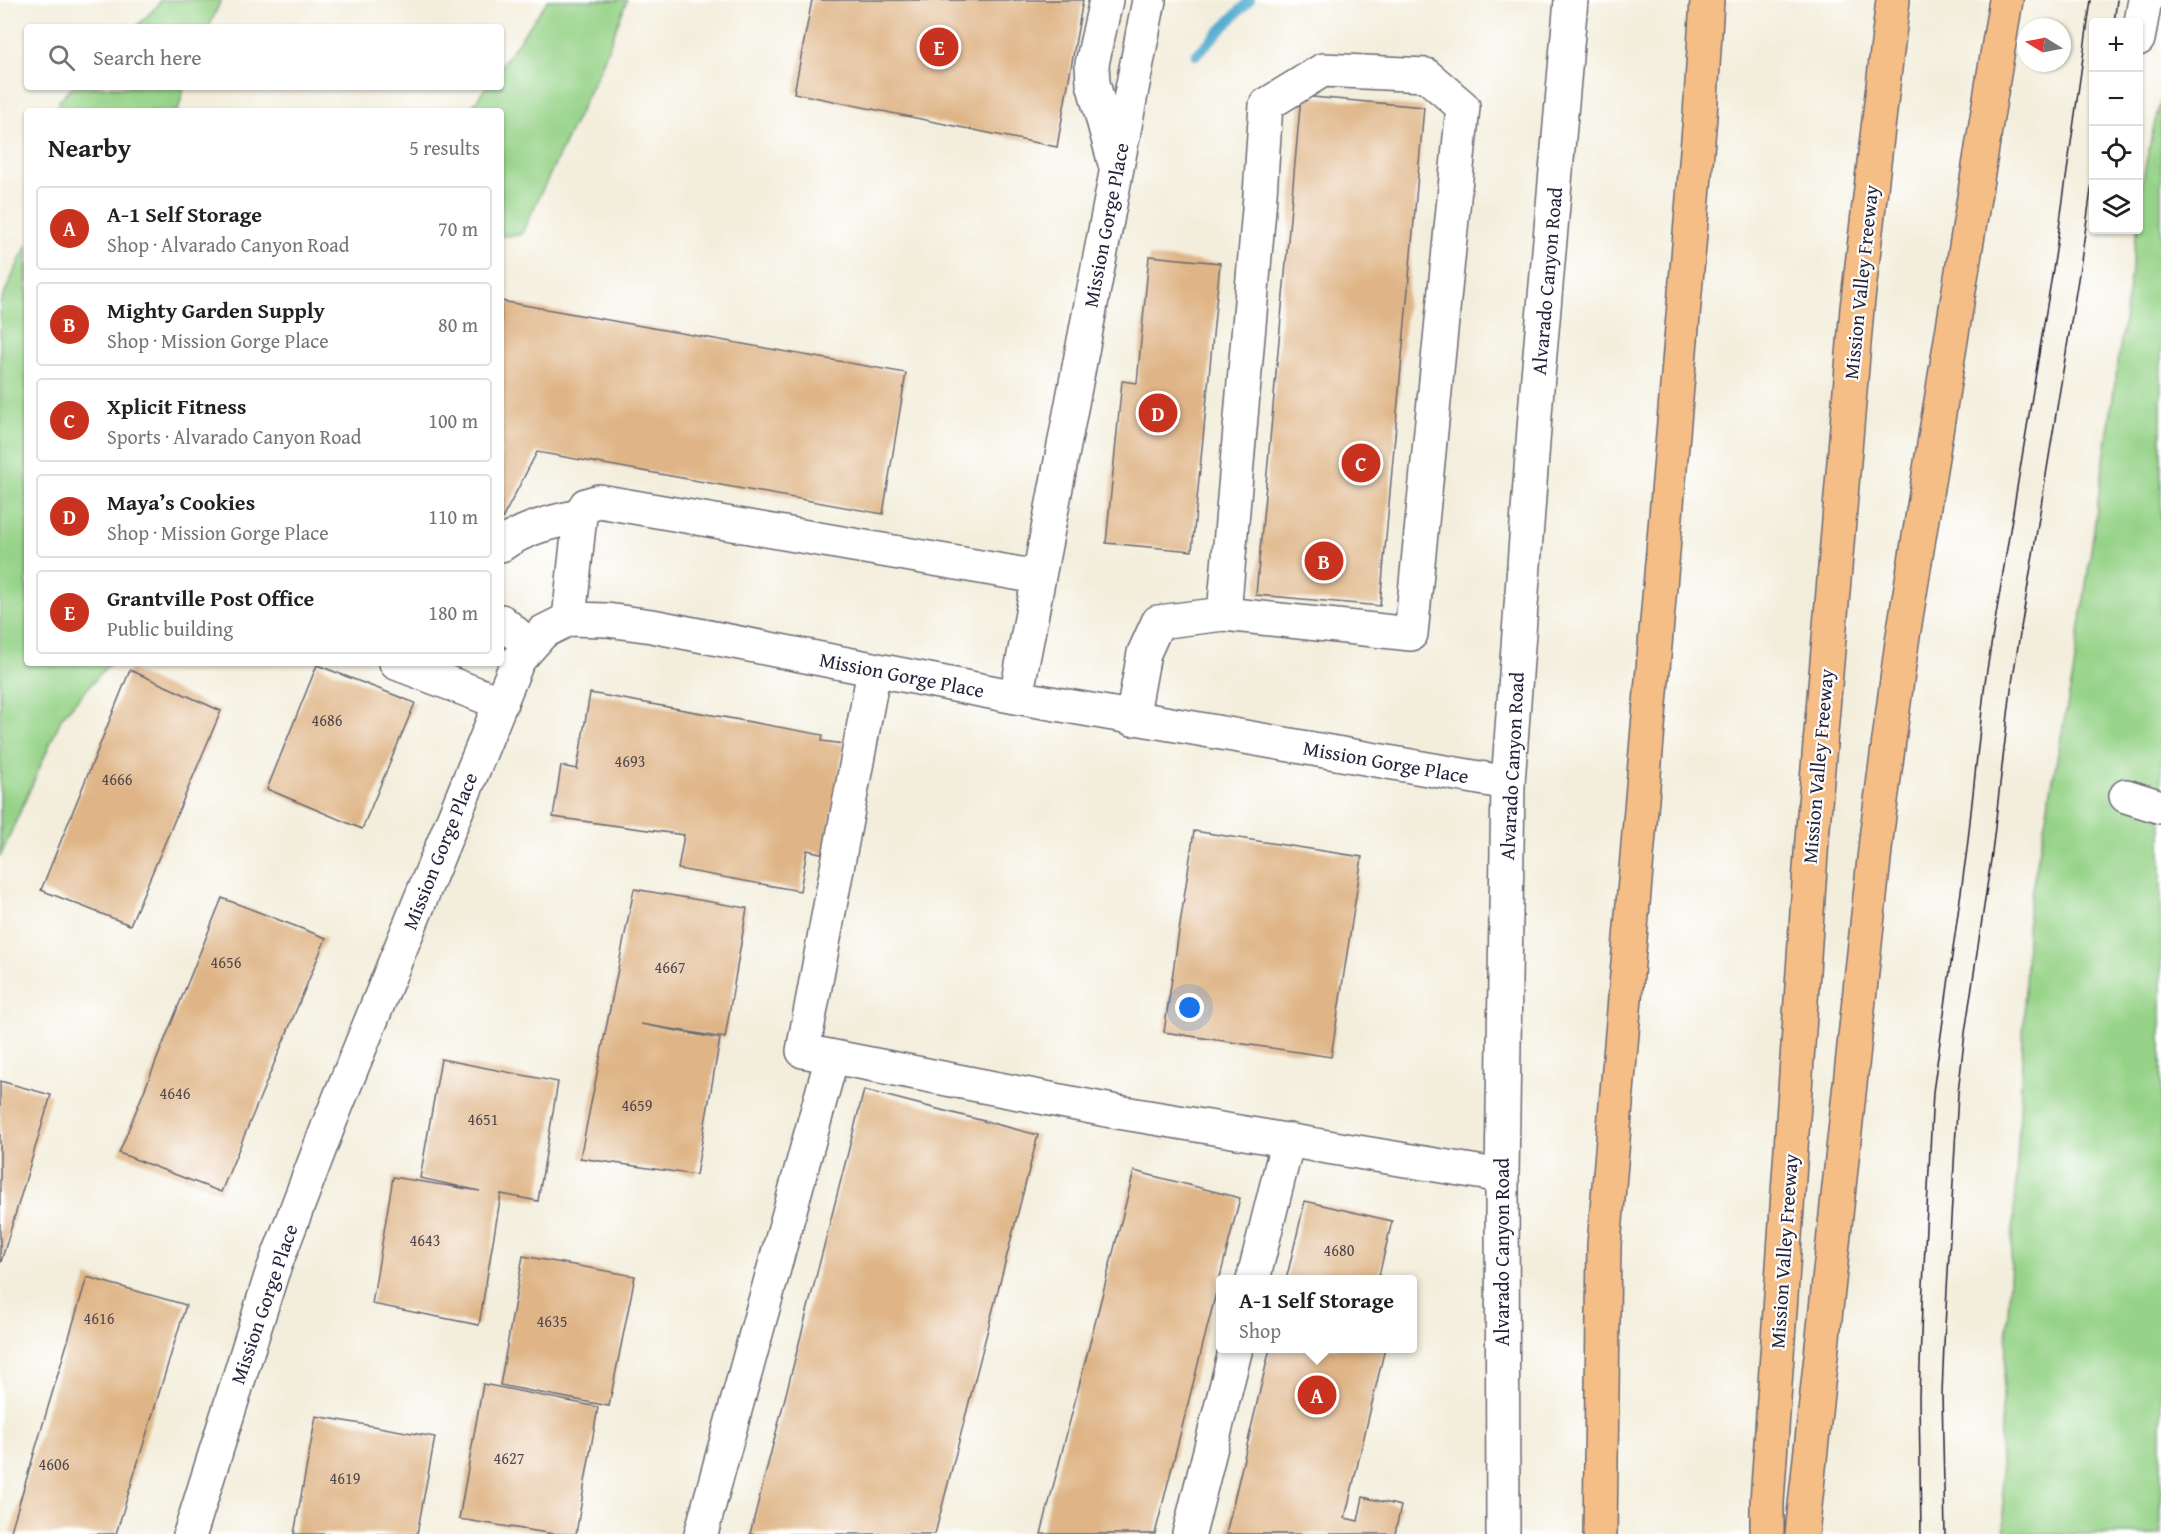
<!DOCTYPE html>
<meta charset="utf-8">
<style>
:root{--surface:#fff;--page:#f6f6f6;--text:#202124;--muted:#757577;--line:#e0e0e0;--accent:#c8321e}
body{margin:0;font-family:"Gentium Book Plus",serif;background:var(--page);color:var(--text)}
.controls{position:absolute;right:18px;top:18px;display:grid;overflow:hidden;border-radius:6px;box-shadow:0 2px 4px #0004}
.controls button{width:54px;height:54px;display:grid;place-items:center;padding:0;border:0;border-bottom:2px solid var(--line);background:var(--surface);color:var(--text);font:30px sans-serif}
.compass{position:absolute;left:2017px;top:18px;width:54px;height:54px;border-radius:50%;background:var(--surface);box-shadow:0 2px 4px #0004;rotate:280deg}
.you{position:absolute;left:1190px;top:1008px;width:21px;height:21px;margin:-15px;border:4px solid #fff;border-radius:50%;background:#1a73e8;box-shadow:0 0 0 9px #1a73e833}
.badge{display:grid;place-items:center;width:39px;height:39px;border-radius:50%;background:var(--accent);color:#fff;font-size:20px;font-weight:700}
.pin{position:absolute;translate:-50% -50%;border:3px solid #fff;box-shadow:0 2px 6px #0006}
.popup{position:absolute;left:1216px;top:1275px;width:201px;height:78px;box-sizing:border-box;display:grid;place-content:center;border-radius:6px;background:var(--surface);filter:drop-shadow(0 2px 4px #0005);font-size:20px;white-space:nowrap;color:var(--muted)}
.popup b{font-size:22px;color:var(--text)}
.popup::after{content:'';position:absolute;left:50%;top:100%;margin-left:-12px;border:12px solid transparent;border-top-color:var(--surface)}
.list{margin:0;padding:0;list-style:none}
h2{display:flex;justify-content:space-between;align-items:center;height:78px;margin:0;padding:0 24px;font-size:26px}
h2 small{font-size:20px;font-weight:400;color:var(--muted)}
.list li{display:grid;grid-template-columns:39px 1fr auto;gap:18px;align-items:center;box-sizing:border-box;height:84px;margin:0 12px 12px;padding:0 12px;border:2px solid var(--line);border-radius:6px}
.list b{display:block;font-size:22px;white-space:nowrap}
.list p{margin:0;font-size:20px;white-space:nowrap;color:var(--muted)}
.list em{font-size:20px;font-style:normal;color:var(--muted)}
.icon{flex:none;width:33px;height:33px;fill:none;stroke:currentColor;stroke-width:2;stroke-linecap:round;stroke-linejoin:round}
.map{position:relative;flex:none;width:2161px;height:1534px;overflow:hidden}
.search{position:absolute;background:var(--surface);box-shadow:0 2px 4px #0004;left:24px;top:24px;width:480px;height:66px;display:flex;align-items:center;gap:15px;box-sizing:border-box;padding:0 21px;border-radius:6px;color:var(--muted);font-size:22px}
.panel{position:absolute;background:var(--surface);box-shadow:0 2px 4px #0004;left:24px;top:108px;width:480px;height:558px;border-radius:6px}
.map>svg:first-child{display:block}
.green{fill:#96d388;stroke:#5c7a62;stroke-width:1.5}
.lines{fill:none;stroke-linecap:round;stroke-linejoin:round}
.stream{stroke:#50aace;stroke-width:10}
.building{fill:#dfb587}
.minor-casing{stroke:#6b6973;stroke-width:36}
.highway-casing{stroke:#6b6973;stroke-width:36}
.minor{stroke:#fff;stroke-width:33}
.highway{stroke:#f6be87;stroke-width:33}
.tram{stroke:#22223b;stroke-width:1.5}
.labels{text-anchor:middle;stroke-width:4.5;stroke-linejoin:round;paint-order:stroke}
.number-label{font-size:16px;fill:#51474e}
.street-label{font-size:20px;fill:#22223b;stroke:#fff}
</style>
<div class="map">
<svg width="2161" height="1534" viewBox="0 0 2161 1534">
<rect width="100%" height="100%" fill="#fff"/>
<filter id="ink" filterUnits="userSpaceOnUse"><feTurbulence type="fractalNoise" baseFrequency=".0167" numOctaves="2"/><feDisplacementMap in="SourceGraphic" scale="12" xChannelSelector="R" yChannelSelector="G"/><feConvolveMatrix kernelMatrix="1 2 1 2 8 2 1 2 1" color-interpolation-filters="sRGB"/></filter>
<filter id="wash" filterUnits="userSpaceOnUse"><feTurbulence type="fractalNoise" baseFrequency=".008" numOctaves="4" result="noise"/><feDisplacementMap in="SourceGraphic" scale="24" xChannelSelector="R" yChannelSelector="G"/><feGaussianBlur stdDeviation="1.35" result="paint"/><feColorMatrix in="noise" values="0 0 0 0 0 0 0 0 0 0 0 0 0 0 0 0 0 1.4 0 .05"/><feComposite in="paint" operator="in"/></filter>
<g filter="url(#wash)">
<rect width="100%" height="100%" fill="#f3eedc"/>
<g class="green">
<polygon points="160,0 221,0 209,27 136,27 158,5"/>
<polygon points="548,0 627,0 602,65 521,235 501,236 501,111 469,111 486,87 501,87 501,66"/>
<polygon points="73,87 184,87 178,111 57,111 60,99"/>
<path d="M 2161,99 L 2161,1534 L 2005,1534 L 2000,1444 L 2020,1113 L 2028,910 L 2073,675 L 2137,230 L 2138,230 C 2139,186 2150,141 2161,99 Z"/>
<polygon points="27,244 27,663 110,663 62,717 0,857 0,303"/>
</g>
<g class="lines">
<polyline class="stream" points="1196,55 1250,0"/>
</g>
<g id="blocks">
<g class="building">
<polygon points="812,0 1083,0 1057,147 794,93"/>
<polygon points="1301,96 1424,107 1380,606 1256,595"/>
<polygon points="1149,256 1220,263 1192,551 1106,543 1122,381 1137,383"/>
<polygon points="501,301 906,373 883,514 537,452 501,521"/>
<polygon points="317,665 415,703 362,829 267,789"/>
<polygon points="130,670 221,711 130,925 41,890"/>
<polygon points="590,693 823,735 822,741 844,744 825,854 807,850 800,891 678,869 684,835 553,817 561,766 577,769"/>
<polygon points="1194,831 1362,857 1331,1057 1164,1032"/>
<polygon points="634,889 747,908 725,1038 641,1024 720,1039 696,1175 580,1158"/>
<polygon points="222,898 326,938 221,1192 119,1153"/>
<polygon points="441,1059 558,1082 538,1201 501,1194 479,1325 372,1304 393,1177 480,1191 420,1178"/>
<polygon points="0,1081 51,1095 1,1262 0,1262"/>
<polygon points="864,1090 1038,1135 935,1534 750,1534"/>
<polygon points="1134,1171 1240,1198 1155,1534 1041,1534"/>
<polygon points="1305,1201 1392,1221 1378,1280 1286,1280"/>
<polygon points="523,1256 635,1276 609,1406 500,1385"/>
<polygon points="87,1277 186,1305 116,1534 10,1534"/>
<polygon points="1270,1348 1385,1348 1345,1518 1358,1521 1363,1497 1401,1506 1395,1534 1226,1534"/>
<polygon points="483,1384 598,1407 576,1534 554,1534 459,1519"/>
<polygon points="316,1416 435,1437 417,1534 294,1534"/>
</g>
</g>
</g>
<g filter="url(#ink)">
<use href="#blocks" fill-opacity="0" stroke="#6b6973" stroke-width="1.5"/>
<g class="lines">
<defs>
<g id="minor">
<polyline points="1106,0 1092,64 1093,83 1115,164"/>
<polyline points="2138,39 2145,0"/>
<polygon points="1323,70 1426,75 1463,107 1411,634 1224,614 1259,209 1266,105"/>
<path d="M 501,545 C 525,528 551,522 580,516"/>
<polyline points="569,619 580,516 586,505 599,501 1038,577"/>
<polyline points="501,621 530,646"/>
<polyline points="396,663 501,703"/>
<polyline points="874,670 803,1051 1112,1111 1502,1176"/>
<polyline points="1016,697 1149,0"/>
<polyline points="1132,719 1144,653 1158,622 1224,614"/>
<polyline points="2126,796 2161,807"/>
<polyline points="1253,1280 1288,1140"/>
<polyline points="190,1534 272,1273 331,1119 518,660 543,632 569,619 607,620 652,626 1016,697 1508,783"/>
<polyline points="701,1534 832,1057"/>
<polyline points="1189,1534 1236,1348"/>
<polyline points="1503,1534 1502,1176 1508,783 1537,388 1571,0"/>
</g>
<g id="highway">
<polyline points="1600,1534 1604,1245 1700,116 1707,0"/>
<polyline points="1767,1534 1767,1502 1812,839 1857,308 1893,0"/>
<polyline points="1802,1534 1877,831 1902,642 2006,0"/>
</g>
</defs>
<use href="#minor" class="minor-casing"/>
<use href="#highway" class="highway-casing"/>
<use href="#minor" class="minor"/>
<use href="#highway" class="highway"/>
<g class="tram">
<polyline points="2114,22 2117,0"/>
<polyline points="1921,1534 1919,1397 1922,1305 1933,1092 1967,849 1985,682 2055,257 2091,0"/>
<polyline points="1945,1534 1942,1393 1944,1344 1958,1093 1965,1033 1992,853 2011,689 2081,261 2094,169"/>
</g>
</g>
</g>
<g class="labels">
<g class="number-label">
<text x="327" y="726">4686</text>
<text x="630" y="767">4693</text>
<text x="117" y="785">4666</text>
<text x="226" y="968">4656</text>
<text x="670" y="973">4667</text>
<text x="175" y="1099">4646</text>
<text x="637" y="1111">4659</text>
<text x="483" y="1125">4651</text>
<text x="425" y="1246">4643</text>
<text x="1339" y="1256">4680</text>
<text x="99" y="1324">4616</text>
<text x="552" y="1327">4635</text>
<text x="509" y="1464">4627</text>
<text x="54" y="1470">4606</text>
<text x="345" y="1484">4619</text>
</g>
<g class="street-label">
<text transform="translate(1106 225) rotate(-79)" y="7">Mission Gorge Place</text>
<text transform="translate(1547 281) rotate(-85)" y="7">Alvarado Canyon Road</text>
<text transform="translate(1861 282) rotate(-84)" y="7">Mission Valley Freeway</text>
<text transform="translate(902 675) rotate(11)" y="7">Mission Gorge Place</text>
<text transform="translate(1386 762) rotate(10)" y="7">Mission Gorge Place</text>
<text transform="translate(1512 766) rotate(-87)" y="7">Alvarado Canyon Road</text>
<text transform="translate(1818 766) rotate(-85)" y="7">Mission Valley Freeway</text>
<text transform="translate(440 851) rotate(-68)" y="7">Mission Gorge Place</text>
<text transform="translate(1784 1251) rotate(-86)" y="7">Mission Valley Freeway</text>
<text transform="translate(1502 1252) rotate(-90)" y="7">Alvarado Canyon Road</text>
<text transform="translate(264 1304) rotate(-71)" y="7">Mission Gorge Place</text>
</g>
</g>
</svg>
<div class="controls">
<button>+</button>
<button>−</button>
<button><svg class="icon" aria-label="locate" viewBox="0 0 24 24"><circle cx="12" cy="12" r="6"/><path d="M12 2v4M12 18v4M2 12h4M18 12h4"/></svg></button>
<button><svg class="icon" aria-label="layers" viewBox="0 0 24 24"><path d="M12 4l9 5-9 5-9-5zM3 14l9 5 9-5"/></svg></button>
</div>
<svg class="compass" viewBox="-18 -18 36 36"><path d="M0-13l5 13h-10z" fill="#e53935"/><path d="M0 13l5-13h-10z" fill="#757577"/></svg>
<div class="you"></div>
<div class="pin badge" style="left:1317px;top:1395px">A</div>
<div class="popup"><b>A-1 Self Storage</b>Shop</div>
<div class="pin badge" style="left:1324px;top:561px">B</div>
<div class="pin badge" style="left:1361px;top:463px">C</div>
<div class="pin badge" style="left:1158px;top:413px">D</div>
<div class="pin badge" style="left:939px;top:47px">E</div>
<div class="search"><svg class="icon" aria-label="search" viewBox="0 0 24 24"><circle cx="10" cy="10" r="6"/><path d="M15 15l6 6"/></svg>Search here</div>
<section class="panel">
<h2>Nearby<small>5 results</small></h2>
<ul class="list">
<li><span class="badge">A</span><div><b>A-1 Self Storage</b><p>Shop · Alvarado Canyon Road</p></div><em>70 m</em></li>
<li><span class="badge">B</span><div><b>Mighty Garden Supply</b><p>Shop · Mission Gorge Place</p></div><em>80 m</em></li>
<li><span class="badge">C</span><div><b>Xplicit Fitness</b><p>Sports · Alvarado Canyon Road</p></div><em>100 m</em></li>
<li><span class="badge">D</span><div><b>Maya’s Cookies</b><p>Shop · Mission Gorge Place</p></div><em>110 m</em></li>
<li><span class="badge">E</span><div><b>Grantville Post Office</b><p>Public building</p></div><em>180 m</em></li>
</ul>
</section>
</div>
